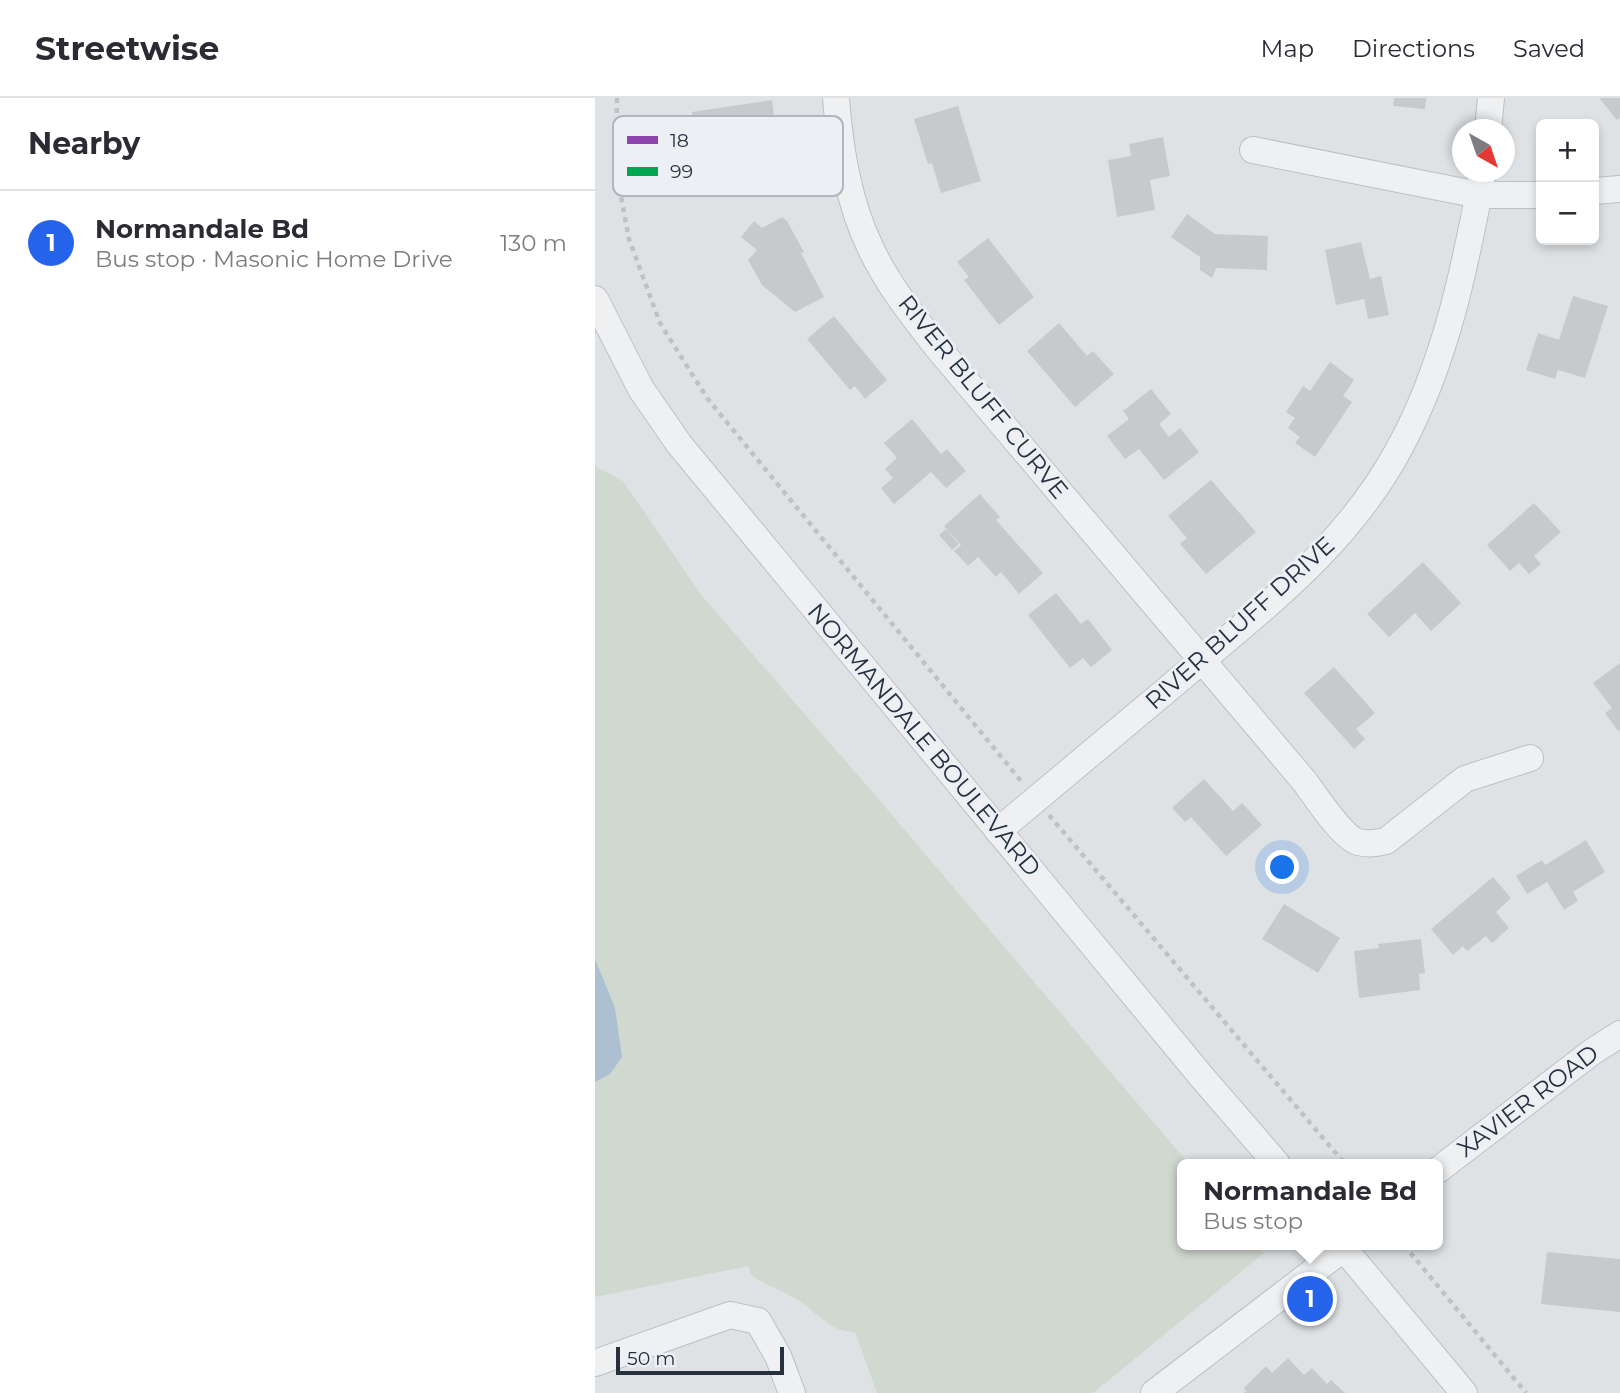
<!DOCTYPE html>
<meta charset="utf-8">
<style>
:root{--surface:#fff;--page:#f2f2f3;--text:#2b2b33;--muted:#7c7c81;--line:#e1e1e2;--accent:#2563eb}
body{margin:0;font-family:Montserrat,sans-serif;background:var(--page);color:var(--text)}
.controls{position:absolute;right:21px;top:21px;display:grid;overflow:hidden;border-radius:10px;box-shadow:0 4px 10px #0003}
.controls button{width:63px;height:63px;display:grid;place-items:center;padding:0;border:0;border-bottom:2px solid var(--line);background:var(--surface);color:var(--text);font:35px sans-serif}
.compass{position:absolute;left:857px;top:21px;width:63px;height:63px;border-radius:50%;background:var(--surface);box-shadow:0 4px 10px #0003;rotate:140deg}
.scale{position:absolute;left:21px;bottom:18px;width:168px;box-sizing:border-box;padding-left:7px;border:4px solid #26303e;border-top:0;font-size:19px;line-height:24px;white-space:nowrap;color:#26303e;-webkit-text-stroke:5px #ecf0f5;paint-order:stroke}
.you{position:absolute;left:688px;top:770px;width:24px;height:24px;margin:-18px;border:5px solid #fff;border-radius:50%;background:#1a73e8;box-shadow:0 0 0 10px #1a73e833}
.badge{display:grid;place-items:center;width:46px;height:46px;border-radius:50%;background:var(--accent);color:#fff;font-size:23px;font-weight:700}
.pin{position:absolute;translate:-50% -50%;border:4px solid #fff;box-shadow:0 2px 7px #0006}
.popup{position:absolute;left:582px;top:1061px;width:266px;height:91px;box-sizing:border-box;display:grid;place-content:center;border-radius:10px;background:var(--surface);filter:drop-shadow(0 2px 5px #0005);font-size:23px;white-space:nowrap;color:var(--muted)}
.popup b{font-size:26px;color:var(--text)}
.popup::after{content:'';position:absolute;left:50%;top:100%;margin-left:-14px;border:14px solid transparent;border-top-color:var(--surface)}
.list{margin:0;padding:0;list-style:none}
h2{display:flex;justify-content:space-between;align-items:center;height:91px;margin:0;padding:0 28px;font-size:30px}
h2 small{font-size:23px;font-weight:400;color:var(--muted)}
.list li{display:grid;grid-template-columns:46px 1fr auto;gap:21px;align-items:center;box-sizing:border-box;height:105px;padding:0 28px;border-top:2px solid var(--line)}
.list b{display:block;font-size:26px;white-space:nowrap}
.list p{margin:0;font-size:23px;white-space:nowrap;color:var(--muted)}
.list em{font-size:23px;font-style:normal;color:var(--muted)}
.map{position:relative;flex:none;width:1025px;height:1295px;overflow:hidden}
header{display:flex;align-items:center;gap:42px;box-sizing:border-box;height:98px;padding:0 35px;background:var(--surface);border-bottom:2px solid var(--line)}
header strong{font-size:33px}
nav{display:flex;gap:38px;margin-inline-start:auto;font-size:24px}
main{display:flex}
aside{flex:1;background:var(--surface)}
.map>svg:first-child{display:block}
.green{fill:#d0d9cf}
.water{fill:#acc0d1}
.building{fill:#c7cacd}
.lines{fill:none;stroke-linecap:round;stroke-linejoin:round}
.minor-casing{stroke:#bdc0c3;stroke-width:28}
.path{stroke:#bec1c5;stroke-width:4.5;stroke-dasharray:5 5;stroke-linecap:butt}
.minor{stroke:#eef0f2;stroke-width:26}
.labels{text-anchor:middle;stroke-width:6;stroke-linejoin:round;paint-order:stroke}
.street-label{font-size:24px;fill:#26303e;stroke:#ecf0f5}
.key{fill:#ecf0f5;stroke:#b1b6be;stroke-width:2}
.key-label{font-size:19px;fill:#26303e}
</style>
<header>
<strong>Streetwise</strong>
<nav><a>Map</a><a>Directions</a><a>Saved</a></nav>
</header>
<main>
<aside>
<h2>Nearby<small></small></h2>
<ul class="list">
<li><span class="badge">1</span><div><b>Normandale Bd</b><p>Bus stop · Masonic Home Drive</p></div><em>130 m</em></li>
</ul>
</aside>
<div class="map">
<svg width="1025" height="1295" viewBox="0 0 1025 1295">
<rect width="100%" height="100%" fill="#dfe2e5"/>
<path class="green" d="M 0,368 L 28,383 L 107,498 L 268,683 L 594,1066 L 587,1066 L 587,1147 L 662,1147 L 669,1155 L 498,1295 L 282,1295 L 260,1234 C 233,1234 221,1212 199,1200 C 184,1191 169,1187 155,1176 L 154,1168 L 0,1199 Z"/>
<polygon class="water" points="0,861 20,910 27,959 15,976 0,984"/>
<g class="building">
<polygon points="799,0 831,0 830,11 798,8"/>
<polygon points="1004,0 1025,0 1025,20 1022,22"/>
<polygon points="177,2 181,34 145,39 149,66 105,73 97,14"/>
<polygon points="363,8 386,83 346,95 337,65 333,66 319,21"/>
<polygon points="568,39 575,78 555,82 560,112 522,119 513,62 536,58 534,46"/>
<polygon points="592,116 620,136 673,138 672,172 621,170 617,180 605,172 605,159 576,139"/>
<polygon points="187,119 192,123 209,154 206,155 229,199 200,214 167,187 153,162 162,152 146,139 159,123 167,130"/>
<polygon points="393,140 439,199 404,227 369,182 374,179 362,164"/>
<polygon points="766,144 775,181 786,178 794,217 773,221 769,201 741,207 730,152"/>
<polygon points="978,198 1013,208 990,280 963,272 960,281 931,272 943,235 964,242"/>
<polygon points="239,218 292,282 270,301 260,288 255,292 212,241"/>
<polygon points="464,225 492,258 498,253 519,276 480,309 432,253"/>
<polygon points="735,264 759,282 748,298 757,304 720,359 700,345 705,339 693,330 700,320 691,314 708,288 715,293"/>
<polygon points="556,291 576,316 564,326 574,339 585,330 604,354 569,382 544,351 530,361 512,338 534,321 528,313"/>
<polygon points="317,321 346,356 352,351 371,373 351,390 336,374 299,406 286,390 298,380 290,371 302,360 289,345"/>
<polygon points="616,382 661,434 611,476 585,446 592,440 573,418"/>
<polygon points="385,396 405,419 401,422 448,475 424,496 406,474 401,479 383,459 373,468 359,453 366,447 349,428"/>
<polygon points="939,405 966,434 939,458 946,466 934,476 924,465 915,473 892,447"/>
<polygon points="351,431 364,446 357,452 344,437"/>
<polygon points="828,464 866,505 836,533 820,515 794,539 772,516"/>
<polygon points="461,495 486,526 493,521 517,552 496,569 488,560 475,570 433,517"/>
<polygon points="1025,565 1025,632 1023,633 1010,615 1017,610 998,585"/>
<polygon points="739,569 780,615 761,631 770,641 759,651 709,595"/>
<polygon points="609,681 638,713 647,705 667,727 631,758 596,719 590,724 577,710"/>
<polygon points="991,742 1010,774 978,794 983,803 969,812 952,784 932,796 921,778 947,762 950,767"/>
<polygon points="898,779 916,800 901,814 914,830 897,845 891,838 872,853 868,848 858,857 836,831"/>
<polygon points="689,806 745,840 723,875 667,841"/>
<polygon points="826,841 830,875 824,876 825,892 764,900 759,853 784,850 783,846"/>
<polygon points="952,1154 1025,1161 1025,1214 946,1206"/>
<polygon points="693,1260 709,1277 717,1270 732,1286 736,1282 750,1295 649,1295 651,1293 649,1290 671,1268 677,1275"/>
</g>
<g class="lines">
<defs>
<g id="minor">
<path d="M 241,0 C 245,51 253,104 276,151 C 293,187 318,218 342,249 L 710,684 C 721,699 747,739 763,744 C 773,747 782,745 791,743 L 870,681 L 935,660"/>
<polyline points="893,32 896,0"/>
<polyline points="658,52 884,97 946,97"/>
<polyline points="999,93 1025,91"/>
<polyline points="0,201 46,291 84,346 606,978 682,1066"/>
<path d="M 403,733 C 468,679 533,624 598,570 C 677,503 754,444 804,351 C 851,265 870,169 888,74"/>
<polyline points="843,1072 997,954 1025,936"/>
<polyline points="746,1147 869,1295"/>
<polyline points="0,1265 135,1217 163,1223 183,1258 197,1295"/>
<polyline points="559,1295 753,1147"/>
</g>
</defs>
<use href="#minor" class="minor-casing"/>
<g class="path">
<polyline points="22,0 21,72 34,141 65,225 112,300 426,683"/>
<polyline points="454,717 750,1066"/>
<polyline points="809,1147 931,1295"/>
</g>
<use href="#minor" class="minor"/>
</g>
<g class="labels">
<g class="street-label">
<text transform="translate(388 299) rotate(51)" y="8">RIVER BLUFF CURVE</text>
<text transform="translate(645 525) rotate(-42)" y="8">RIVER BLUFF DRIVE</text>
<text transform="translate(329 642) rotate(50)" y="8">NORMANDALE BOULEVARD</text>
<text transform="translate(933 1003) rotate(-37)" y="8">XAVIER ROAD</text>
</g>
</g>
<rect x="18" y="18" width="230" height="80" rx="10" class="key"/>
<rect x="32" y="38" width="31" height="8" fill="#8e44ad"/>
<rect x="32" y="69" width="31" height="9" fill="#00a651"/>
<g class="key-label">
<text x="75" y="49">18</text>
<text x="75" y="80">99</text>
</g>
</svg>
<div class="controls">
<button>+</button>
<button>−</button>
</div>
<svg class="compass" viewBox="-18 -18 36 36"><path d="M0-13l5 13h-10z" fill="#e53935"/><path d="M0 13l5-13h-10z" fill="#7c7c81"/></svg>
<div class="scale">50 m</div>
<div class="you"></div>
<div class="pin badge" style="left:715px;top:1201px">1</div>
<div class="popup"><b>Normandale Bd</b>Bus stop</div>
</div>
</main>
